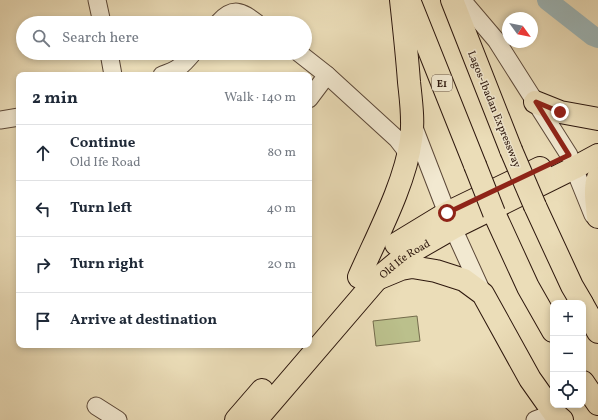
<!DOCTYPE html>
<meta charset="utf-8">
<style>
:root{--surface:#fff;--page:#f2f2f3;--text:#1f2937;--muted:#747a83;--line:#e0e1e3}
body{margin:0;font-family:Vollkorn,serif;background:var(--page);color:var(--text)}
.controls{position:absolute;right:12px;bottom:12px;display:grid;overflow:hidden;border-radius:8px;box-shadow:0 2px 6px #0003}
.controls button{width:36px;height:36px;display:grid;place-items:center;padding:0;border:0;border-bottom:1px solid var(--line);background:var(--surface);color:var(--text);font:20px sans-serif}
.compass{position:absolute;left:502px;top:12px;width:36px;height:36px;border-radius:50%;background:var(--surface);box-shadow:0 2px 6px #0003;rotate:123deg}
.stop{position:absolute;width:12px;height:12px;margin:-9px;border:3px solid #8f2418;border-radius:50%;background:#fff}
.stop.end{background:#8f2418;border-color:#fff;box-shadow:0 1px 4px #0008}
.list{margin:0;padding:0;list-style:none}
h2{display:flex;justify-content:space-between;align-items:center;height:52px;margin:0;padding:0 16px;font-size:17px}
h2 small{font-size:13px;font-weight:400;color:var(--muted)}
.list li{display:grid;grid-template-columns:26px 1fr auto;gap:12px;align-items:center;box-sizing:border-box;height:56px;padding:0 16px;border-top:1px solid var(--line)}
.list b{display:block;font-size:15px;white-space:nowrap}
.list p{margin:0;font-size:13px;white-space:nowrap;color:var(--muted)}
.list em{font-size:13px;font-style:normal;color:var(--muted)}
.icon{flex:none;width:22px;height:22px;fill:none;stroke:currentColor;stroke-width:2;stroke-linecap:round;stroke-linejoin:round}
.map{position:relative;flex:none;width:598px;height:420px;overflow:hidden}
.search{position:absolute;background:var(--surface);box-shadow:0 2px 6px #0003;left:16px;top:16px;width:296px;height:44px;display:flex;align-items:center;gap:10px;box-sizing:border-box;padding:0 14px;border-radius:22px;color:var(--muted);font-size:15px}
.panel{position:absolute;background:var(--surface);box-shadow:0 2px 6px #0003;left:16px;top:72px;width:296px;height:276px;border-radius:8px}
.map>svg:first-child{display:block}
.green{fill:#bbc08c;stroke:#746c4c}
.lines{fill:none;stroke-linecap:round;stroke-linejoin:round}
.river{stroke:#9eb8ba;stroke-width:20}
.minor-casing{stroke:#5c4838;stroke-width:19}
.major-casing{stroke:#2d170d;stroke-width:24}
.highway-casing{stroke:#2d170d;stroke-width:24}
.minor{stroke:#f2e9d1;stroke-width:17}
.major{stroke:#ebddb8;stroke-width:22}
.highway{stroke:#ebddb8;stroke-width:22}
.highway-bridge-casing{stroke:#2d170d;stroke-width:24;stroke-linecap:butt}
.highway-bridge{stroke:#ebddb8;stroke-width:22}
.route{stroke:#8f2418;stroke-width:5}
.labels{text-anchor:middle;stroke-width:3;stroke-linejoin:round;paint-order:stroke}
.shield{fill:#f2e9d1;stroke:#685648;stroke-width:1}
.shield-label{font-size:10px;font-weight:bold;fill:#2d170d}
.street-label{font-size:11px;fill:#2d170d;stroke:#f2e9d1}
</style>
<div class="map">
<svg width="598" height="420" viewBox="0 0 598 420">
<rect width="100%" height="100%" fill="#ebddb8"/>
<filter id="stains"><feTurbulence type="fractalNoise" baseFrequency=".005" numOctaves="4"/><feColorMatrix values="0 0 0 0 .2 0 0 0 0 .09 0 0 0 0 .02 0 0 0 .5 -.17"/></filter>
<radialGradient id="worn" r=".72"><stop offset=".6" stop-color="#630" stop-opacity="0"/><stop offset="1" stop-color="#630" stop-opacity=".3"/></radialGradient>
<polygon class="green" points="417,316 420,341 376,346 373,321"/>
<g class="lines">
<polyline class="river" points="547,0 593,36 598,38"/>
<defs>
<g id="minor">
<polyline points="97,0 102,23"/>
<polyline points="462,0 496,40 569,155"/>
<path d="M 218,23 C 233,6 241,11 257,23"/>
<polyline points="109,53 113,75"/>
<polyline points="299,53 327,75 397,139 404,148 408,158"/>
<path d="M 162,75 C 178,70 183,65 193,53"/>
<polyline points="309,99 327,75"/>
<polyline points="0,120 19,117"/>
<polyline points="413,125 447,213"/>
<polyline points="574,168 593,215"/>
<polyline points="453,228 483,294"/>
<polyline points="96,406 118,420"/>
<polyline points="535,420 554,413"/>
</g>
<g id="major">
<polyline points="535,102 560,112 598,119"/>
<path d="M 598,178 C 594,189 597,205 598,217"/>
<polyline points="396,244 447,213 540,168"/>
<polyline points="236,420 262,390"/>
<path id="s1" d="M 256,420 L 377,279 L 406,255 L 453,228 L 574,168 L 598,155"/>
</g>
<g id="highway">
<polyline points="409,0 475,165"/>
<polyline points="452,0 511,150"/>
<polyline points="535,206 572,286 582,303"/>
<polyline points="494,213 528,287 553,331"/>
<path d="M 359,277 C 377,236 405,184 411,140 C 414,121 411,101 409,82 C 407,55 404,27 401,0"/>
<polyline points="377,279 401,269 412,267 436,271 464,280 483,294 530,379 554,413 562,420"/>
<polyline points="583,305 598,332"/>
<polyline points="583,382 598,404"/>
</g>
</defs>
<use href="#minor" class="minor-casing"/>
<use href="#major" class="major-casing"/>
<use href="#highway" class="highway-casing"/>
<use href="#minor" class="minor"/>
<use href="#major" class="major"/>
<use href="#highway" class="highway"/>
<defs>
<g id="highway-bridge">
<polyline points="511,150 535,206"/>
<polyline points="475,165 494,213"/>
</g>
</defs>
<use href="#highway-bridge" class="highway-bridge-casing"/>
<use href="#highway-bridge" class="highway-bridge"/>
</g>
<g class="lines">
<polyline class="route" points="447,213 569,155 536,102 560,112"/>
</g>
<g class="labels">
<rect class="shield" x="432" y="75" width="20" height="16" rx="3"/>
<g class="shield-label">
<text x="442" y="87">E1</text>
</g>
<g class="street-label">
<text transform="translate(495 109) rotate(68)" y="4">Lagos-Ibadan Expressway</text>
<text dy="4" stroke="none"><textPath href="#s1" startOffset="220">Old Ife Road</textPath></text>
</g>
</g>
<rect width="100%" height="100%" filter="url(#stains)"/>
<rect width="100%" height="100%" fill="url(#worn)"/>
</svg>
<div class="controls">
<button>+</button>
<button>−</button>
<button><svg class="icon" aria-label="locate" viewBox="0 0 24 24"><circle cx="12" cy="12" r="6"/><path d="M12 2v4M12 18v4M2 12h4M18 12h4"/></svg></button>
</div>
<svg class="compass" viewBox="-18 -18 36 36"><path d="M0-13l5 13h-10z" fill="#e53935"/><path d="M0 13l5-13h-10z" fill="#747a83"/></svg>
<div class="stop" style="left:447px;top:213px"></div>
<div class="stop end" style="left:560px;top:112px"></div>
<div class="search"><svg class="icon" aria-label="search" viewBox="0 0 24 24"><circle cx="10" cy="10" r="6"/><path d="M15 15l6 6"/></svg>Search here</div>
<section class="panel">
<h2>2 min<small>Walk · 140 m</small></h2>
<ul class="list">
<li><svg class="icon" aria-label="ahead" viewBox="0 0 24 24"><path d="M12 20V5M6 11l6-6 6 6"/></svg><div><b>Continue</b><p>Old Ife Road</p></div><em>80 m</em></li>
<li><svg class="icon" aria-label="left" viewBox="0 0 24 24"><path d="M17 20v-9H6M10 6l-5 5 5 5"/></svg><div><b>Turn left</b></div><em>40 m</em></li>
<li><svg class="icon" aria-label="right" viewBox="0 0 24 24"><path d="M7 20v-9h11M14 6l5 5-5 5"/></svg><div><b>Turn right</b></div><em>20 m</em></li>
<li><svg class="icon" aria-label="arrive" viewBox="0 0 24 24"><path d="M6 21V4h12l-3 4 3 4H6"/></svg><div><b>Arrive at destination</b></div></li>
</ul>
</section>
</div>
